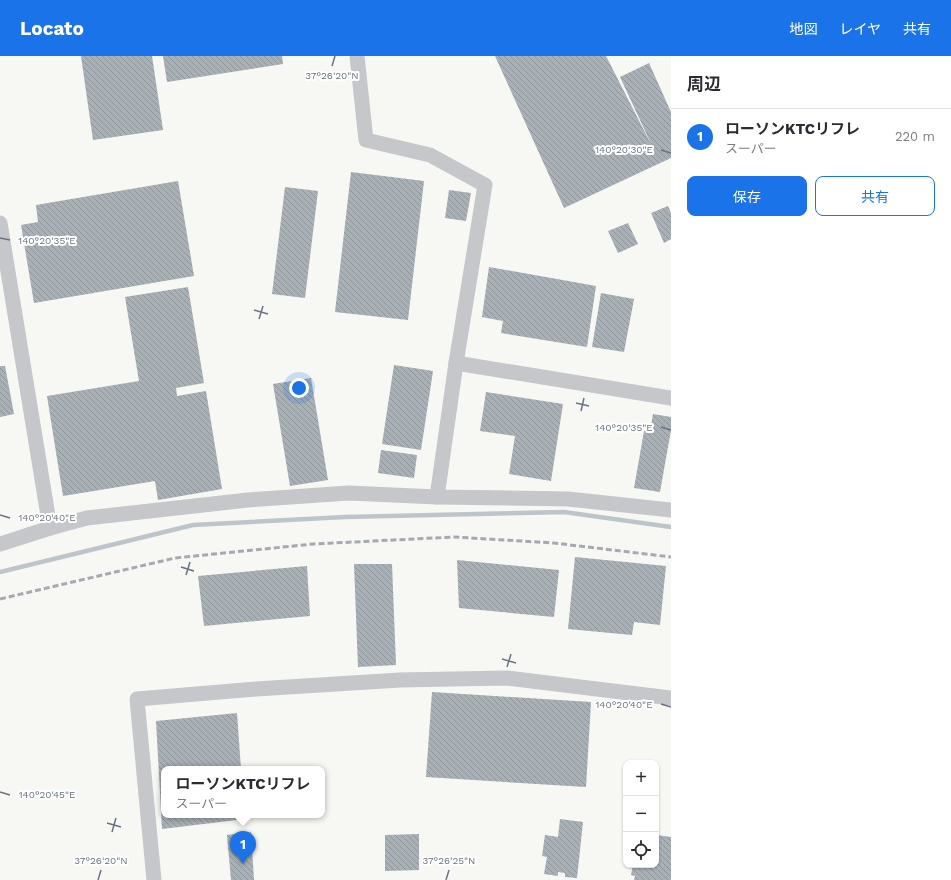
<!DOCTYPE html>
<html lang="ja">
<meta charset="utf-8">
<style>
:root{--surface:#fff;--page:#f7f7f7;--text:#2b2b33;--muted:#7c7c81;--line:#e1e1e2;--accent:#1a73e8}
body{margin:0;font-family:"Work Sans","Noto Sans JP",sans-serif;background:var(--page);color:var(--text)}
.controls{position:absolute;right:12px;bottom:12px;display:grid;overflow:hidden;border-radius:8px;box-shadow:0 1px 3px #0004}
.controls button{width:36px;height:36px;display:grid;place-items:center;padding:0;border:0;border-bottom:1px solid var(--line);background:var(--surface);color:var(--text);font:20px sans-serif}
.you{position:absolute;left:299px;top:332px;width:14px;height:14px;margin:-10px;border:3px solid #fff;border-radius:50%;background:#1a73e8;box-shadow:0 0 0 6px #1a73e833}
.badge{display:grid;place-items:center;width:26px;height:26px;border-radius:50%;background:var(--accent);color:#fff;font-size:13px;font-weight:700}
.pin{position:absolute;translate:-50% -33px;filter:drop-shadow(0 1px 2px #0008)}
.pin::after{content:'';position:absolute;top:21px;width:14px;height:12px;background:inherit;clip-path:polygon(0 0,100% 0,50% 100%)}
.popup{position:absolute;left:161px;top:710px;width:164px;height:52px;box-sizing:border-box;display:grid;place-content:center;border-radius:8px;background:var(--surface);filter:drop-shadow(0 1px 3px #0005);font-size:13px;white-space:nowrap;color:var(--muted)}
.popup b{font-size:15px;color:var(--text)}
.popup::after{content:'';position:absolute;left:50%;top:100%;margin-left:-8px;border:8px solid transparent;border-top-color:var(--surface)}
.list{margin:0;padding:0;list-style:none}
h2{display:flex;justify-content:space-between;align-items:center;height:52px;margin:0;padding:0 16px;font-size:17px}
h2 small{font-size:13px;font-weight:400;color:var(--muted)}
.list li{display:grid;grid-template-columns:26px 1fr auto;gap:12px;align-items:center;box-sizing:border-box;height:56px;padding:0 16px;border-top:1px solid var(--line)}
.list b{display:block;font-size:15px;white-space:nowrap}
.list p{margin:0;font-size:13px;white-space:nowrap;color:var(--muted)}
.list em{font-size:13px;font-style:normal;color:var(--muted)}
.actions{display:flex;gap:8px;padding:12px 16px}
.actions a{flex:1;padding:9px 0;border:1px solid var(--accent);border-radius:8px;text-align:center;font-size:14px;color:var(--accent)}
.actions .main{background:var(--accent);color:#fff}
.icon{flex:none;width:22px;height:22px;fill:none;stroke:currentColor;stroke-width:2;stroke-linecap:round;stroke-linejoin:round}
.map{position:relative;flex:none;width:671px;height:824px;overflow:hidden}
header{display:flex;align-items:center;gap:24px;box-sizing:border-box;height:56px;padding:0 20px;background:var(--accent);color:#fff}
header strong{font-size:19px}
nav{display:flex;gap:22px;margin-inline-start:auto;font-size:14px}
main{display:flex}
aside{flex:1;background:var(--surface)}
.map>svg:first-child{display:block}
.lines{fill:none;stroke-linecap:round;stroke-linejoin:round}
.stream{stroke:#bcc5ca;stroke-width:4.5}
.building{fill:url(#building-back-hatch)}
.minor{stroke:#c5c7cb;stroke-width:15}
.rail{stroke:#a5aab0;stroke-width:3;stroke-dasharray:6 3;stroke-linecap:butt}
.ticks{fill:none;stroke:#677484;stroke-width:1.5}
.ticks-label{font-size:10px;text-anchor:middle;fill:#677484;stroke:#fff;stroke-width:4;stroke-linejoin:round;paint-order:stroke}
</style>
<header>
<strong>Locato</strong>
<nav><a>地図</a><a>レイヤ</a><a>共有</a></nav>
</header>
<main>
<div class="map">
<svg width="671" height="824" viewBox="0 0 671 824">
<defs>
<pattern id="building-back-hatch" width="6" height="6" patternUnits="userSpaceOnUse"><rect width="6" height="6" fill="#a9b0b6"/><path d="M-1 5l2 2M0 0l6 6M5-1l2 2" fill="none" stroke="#8d949a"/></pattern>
</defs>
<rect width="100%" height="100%" fill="#f7f7f4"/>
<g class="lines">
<polyline class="stream" points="0,516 193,469 345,461 564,456 671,471"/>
</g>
<g class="building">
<polygon points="81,0 152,0 163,74 93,84"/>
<polygon points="163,0 282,0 283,8 167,26"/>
<polygon points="495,0 606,0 653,92 620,21 649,7 671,56 671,102 564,152"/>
<polygon points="351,116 424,125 408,264 335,256"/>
<polygon points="178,125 194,220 34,247 21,169 38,166 36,149"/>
<polygon points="285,131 318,135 305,242 272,238"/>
<polygon points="449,134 471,137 466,165 445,162"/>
<polygon points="668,150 671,157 671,183 664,187 651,157"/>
<polygon points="628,167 638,188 618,197 608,175"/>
<polygon points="489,211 596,230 587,291 501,277 503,265 482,261"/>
<polygon points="188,231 204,327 176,332 177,340 206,335 222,433 158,444 155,425 63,440 47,340 139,325 125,241"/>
<polygon points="601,237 634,243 624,296 592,291"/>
<polygon points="394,309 433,315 421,394 382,388"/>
<polygon points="0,310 5,310 14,358 0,361"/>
<polygon points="311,322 328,424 290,430 273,328"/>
<polygon points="486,336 563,348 551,425 509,418 515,380 480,375"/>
<polygon points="653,358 671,361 671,374 660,436 634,432 644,375 650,375"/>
<polygon points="381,394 417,399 414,422 378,417"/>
<polygon points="575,501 666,510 660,569 634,566 632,579 568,573"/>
<polygon points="457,504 559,514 554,561 459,552"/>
<polygon points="354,508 392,508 396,609 358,611"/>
<polygon points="307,510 310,560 204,570 198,520"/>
<polygon points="432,636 591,646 586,731 426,721"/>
<polygon points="237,657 241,713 164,713 164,759 245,759 245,763 162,773 156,665"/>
<polygon points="560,763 583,766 577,822 565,821 565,817 558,816 558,820 544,818 547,801 542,800 545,779 558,781"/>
<polygon points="251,776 254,824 231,824 227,779"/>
<polygon points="419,778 419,814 385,815 385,779"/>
<polygon points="656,779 671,781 671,824 634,824 635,820 631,819 633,809 656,809"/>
</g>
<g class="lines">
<g class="minor">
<polyline points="357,0 366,84 430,99 485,129 456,307 437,441"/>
<polyline points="0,167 50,472"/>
<polyline points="456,307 671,342"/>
<polyline points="0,488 50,472 87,462 248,444 349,437 437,441 568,443 671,454"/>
<polyline points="154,824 137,643 256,633 400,624 507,622 671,642"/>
</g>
<polyline class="rail" points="0,543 175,502 313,488 454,481 554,487 671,501"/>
</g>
<path class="ticks" d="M 332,10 L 335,0M 661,94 L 671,97M 0,182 L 10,184M 254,254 L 268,258M 259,263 L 263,250M 576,347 L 589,350M 581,355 L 584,342M 661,371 L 671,374M 0,459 L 10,462M 181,511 L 194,515M 186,519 L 190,506M 502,603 L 516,607M 507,611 L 511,598M 661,648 L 671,651M 0,736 L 10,739M 107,767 L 121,771M 112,776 L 116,762M 98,824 L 101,814M 446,824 L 449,814"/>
<g class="ticks-label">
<text x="332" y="23">37°26'20"N</text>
<text x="624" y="97">140°20'30"E</text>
<text x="47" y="188">140°20'35"E</text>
<text x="624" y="375">140°20'35"E</text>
<text x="47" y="465">140°20'40"E</text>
<text x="624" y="652">140°20'40"E</text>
<text x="47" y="742">140°20'45"E</text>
<text x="101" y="808">37°26'20"N</text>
<text x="449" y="808">37°26'25"N</text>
</g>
</svg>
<div class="controls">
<button>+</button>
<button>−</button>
<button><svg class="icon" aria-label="locate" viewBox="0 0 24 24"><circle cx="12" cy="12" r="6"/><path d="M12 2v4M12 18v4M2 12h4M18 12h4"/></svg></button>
</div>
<div class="you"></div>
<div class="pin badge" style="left:243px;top:808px">1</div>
<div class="popup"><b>ローソンKTCリフレ</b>スーパー</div>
</div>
<aside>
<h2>周辺<small></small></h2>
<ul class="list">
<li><span class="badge">1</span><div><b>ローソンKTCリフレ</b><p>スーパー</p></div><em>220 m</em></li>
</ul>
<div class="actions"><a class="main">保存</a><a>共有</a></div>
</aside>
</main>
